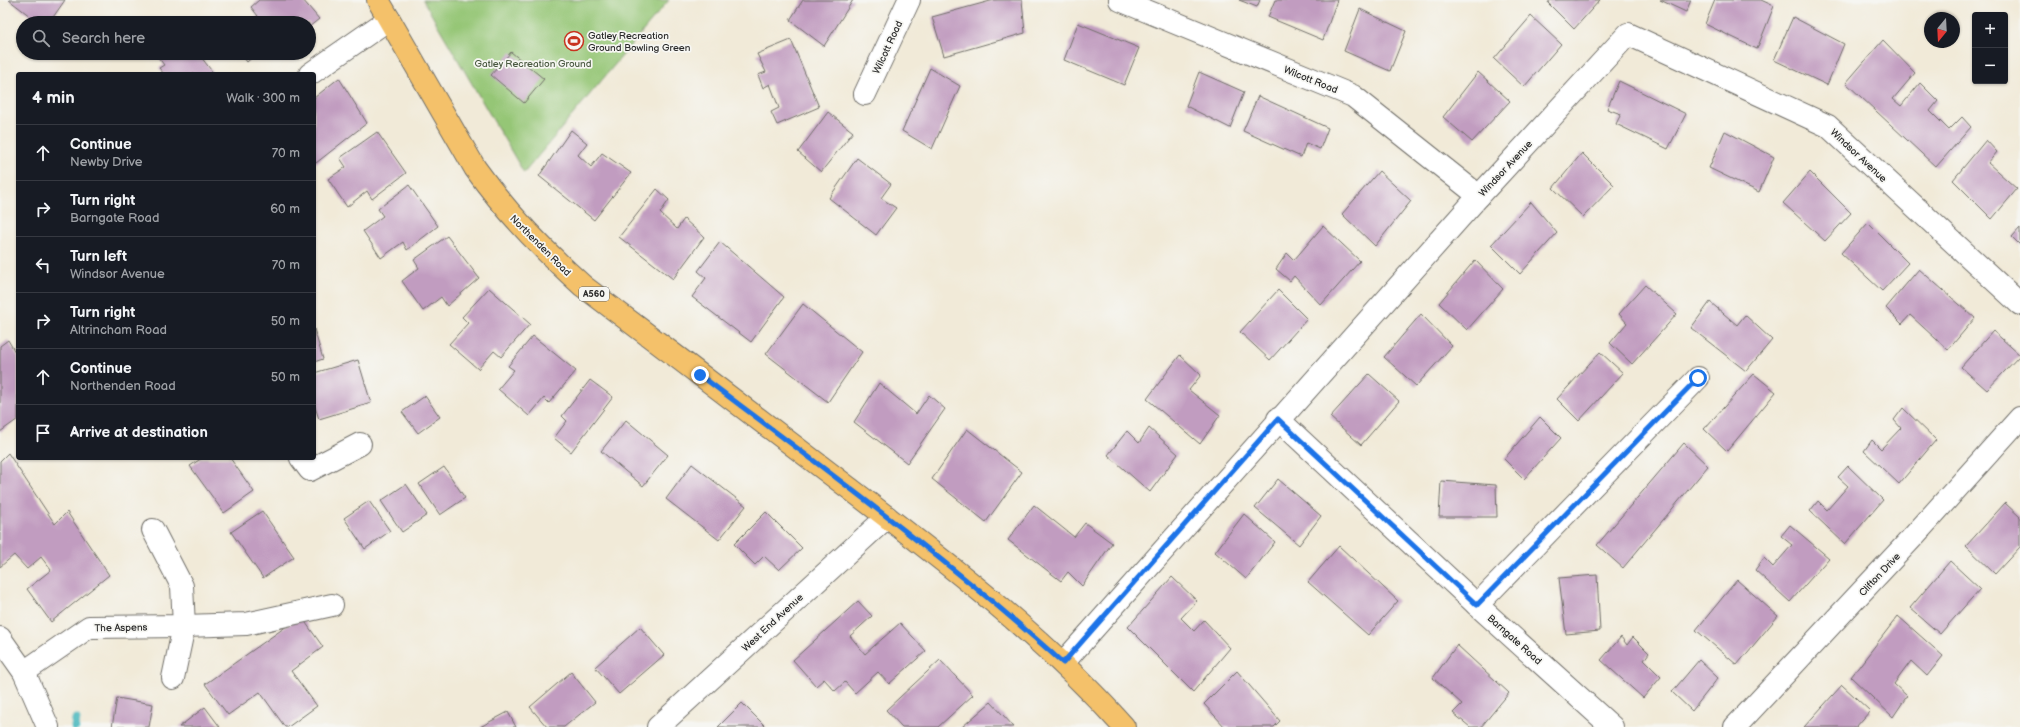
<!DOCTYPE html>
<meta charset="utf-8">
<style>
:root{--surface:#171b24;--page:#20242c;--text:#f1f3f6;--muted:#9ea1a6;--line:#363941}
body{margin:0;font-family:"Balsamiq Sans",sans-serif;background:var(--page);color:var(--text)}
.controls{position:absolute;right:12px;top:12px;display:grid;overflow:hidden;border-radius:4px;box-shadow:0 1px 3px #0004}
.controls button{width:36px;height:36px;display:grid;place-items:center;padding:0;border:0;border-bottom:1px solid var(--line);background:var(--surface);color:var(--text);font:20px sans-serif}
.compass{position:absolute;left:1924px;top:12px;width:36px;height:36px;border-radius:50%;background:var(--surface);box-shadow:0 1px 3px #0004;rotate:198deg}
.stop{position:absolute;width:12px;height:12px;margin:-9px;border:3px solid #1a73e8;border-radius:50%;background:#fff}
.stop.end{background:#1a73e8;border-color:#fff;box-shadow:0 1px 4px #0008}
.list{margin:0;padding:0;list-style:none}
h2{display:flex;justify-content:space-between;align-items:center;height:52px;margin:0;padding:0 16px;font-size:17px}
h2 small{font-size:13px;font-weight:400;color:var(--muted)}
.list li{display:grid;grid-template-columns:26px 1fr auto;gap:12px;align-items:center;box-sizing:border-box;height:56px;padding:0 16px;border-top:1px solid var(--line)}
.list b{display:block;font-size:15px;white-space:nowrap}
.list p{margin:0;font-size:13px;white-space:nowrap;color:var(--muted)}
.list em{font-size:13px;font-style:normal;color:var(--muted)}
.icon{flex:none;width:22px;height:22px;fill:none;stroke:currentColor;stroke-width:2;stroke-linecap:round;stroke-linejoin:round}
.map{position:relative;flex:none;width:2020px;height:727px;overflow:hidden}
.search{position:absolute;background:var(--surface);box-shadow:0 1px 3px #0004;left:16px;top:16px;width:300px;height:44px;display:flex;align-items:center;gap:10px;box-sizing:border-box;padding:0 14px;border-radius:22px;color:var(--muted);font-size:15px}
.panel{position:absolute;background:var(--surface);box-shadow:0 1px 3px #0004;left:16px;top:72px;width:300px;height:388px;border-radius:4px}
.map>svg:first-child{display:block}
.green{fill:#95c676;stroke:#607850}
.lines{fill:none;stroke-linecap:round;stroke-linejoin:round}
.stream{stroke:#47b7bd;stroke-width:9}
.building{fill:#c19cc0}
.minor-casing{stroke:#706e68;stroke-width:24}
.major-casing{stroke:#706e68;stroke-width:24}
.minor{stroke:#fff;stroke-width:22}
.major{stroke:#f4c16a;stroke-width:22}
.route{stroke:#1a73e8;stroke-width:5}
.labels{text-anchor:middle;stroke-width:3.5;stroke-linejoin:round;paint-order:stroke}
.shield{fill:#f6f6f2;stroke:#686867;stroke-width:1}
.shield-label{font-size:9px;font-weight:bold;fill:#2b2b2b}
.poi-label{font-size:10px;fill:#2b2b2b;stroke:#f6f6f2;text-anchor:start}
.street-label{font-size:10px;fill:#2b2b2b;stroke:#f6f6f2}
.park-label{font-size:10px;fill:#4b5a42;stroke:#f6f6f2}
</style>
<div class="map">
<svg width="2020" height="727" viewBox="0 0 2020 727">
<rect width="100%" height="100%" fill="#f6f6f2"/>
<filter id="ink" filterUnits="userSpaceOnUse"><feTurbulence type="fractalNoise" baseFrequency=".025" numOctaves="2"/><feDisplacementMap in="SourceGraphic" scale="8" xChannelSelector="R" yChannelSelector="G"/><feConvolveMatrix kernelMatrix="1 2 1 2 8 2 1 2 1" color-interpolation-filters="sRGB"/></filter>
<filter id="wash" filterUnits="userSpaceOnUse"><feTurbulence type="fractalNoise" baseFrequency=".012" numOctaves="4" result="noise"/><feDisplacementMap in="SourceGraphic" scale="16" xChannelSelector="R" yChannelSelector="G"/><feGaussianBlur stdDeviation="0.9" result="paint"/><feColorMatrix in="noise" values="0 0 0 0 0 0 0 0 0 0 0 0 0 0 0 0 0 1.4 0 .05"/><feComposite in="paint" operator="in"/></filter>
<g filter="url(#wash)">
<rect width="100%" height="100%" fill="#f1ead8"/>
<polygon class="green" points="423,0 669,0 524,173"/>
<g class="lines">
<polyline class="stream" points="75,727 76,719"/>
</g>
<g id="blocks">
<g class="building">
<polygon points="9,0 65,0 49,23 39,23"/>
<polygon points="259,0 303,0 319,19 309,27 309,23 249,23 258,16 251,7"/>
<polygon points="803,0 853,0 824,46 790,20"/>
<polygon points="994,0 1022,0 1025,33 944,56 932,17"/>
<polygon points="1239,0 1260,0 1257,7"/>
<polygon points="1275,0 1337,0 1323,40 1268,17"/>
<polygon points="1550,0 1600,0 1574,29 1548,3"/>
<polygon points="1660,0 1691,0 1686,12"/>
<polygon points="1715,0 1761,0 1774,6 1757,49 1705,24"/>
<polygon points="1360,9 1406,31 1390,71 1344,51"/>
<polygon points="1531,16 1561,44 1524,87 1494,59"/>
<polygon points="1793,17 1844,44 1827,85 1774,60"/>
<polygon points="1078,23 1139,48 1124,85 1064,60"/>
<polygon points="791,40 819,107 777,125 771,112 779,108 770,84 763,88 758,75 766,72 757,54"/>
<polygon points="1883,40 1915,73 1893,99 1901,106 1920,83 1938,101 1930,111 1949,130 1962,117 1971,127 1936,167 1846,83"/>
<polygon points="511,52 544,79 524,103 491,75"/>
<polygon points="155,53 198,53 214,74 164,74 159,68 164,65"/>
<polygon points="240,53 257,53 247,62"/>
<polygon points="930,68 960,86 932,149 902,131"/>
<polygon points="1199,72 1244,92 1230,128 1186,106"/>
<polygon points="1478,72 1510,101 1472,142 1443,117"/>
<polygon points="339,78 367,123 316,163 314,160 314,98"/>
<polygon points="1619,81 1686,114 1668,149 1616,124 1621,114 1607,109"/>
<polygon points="1258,96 1328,128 1320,149 1306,143 1301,157 1243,131"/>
<polygon points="828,112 853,132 821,172 798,152"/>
<polygon points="571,130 587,143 578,155 591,167 602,153 631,173 594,220 539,176"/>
<polygon points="1725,131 1774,157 1759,192 1709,168"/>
<polygon points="377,132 406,173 372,199 367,191 347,207 328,179 346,167 340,158"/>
<polygon points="1986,140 1997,152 1988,163 2017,189 1992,219 1953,180"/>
<polygon points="1582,153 1614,185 1583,217 1553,188"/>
<polygon points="857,158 891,184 881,198 896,208 876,235 829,198"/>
<polygon points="1379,171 1411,201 1375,246 1342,214"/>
<polygon points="1810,172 1851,213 1825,241 1783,203"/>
<polygon points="409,185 438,226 407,250 403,242 381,258 363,231 383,216 378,209"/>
<polygon points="657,189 669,200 660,213 677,229 684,219 704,237 673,279 619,237"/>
<polygon points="1531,202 1557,233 1520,274 1491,245"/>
<polygon points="1868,223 1908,263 1882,291 1841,253"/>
<polygon points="1323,226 1360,261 1321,305 1294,276 1290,281 1276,269 1287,253 1294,260"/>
<polygon points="2020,228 2020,245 2012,237"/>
<polygon points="447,236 479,278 447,306 441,297 423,311 402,281 419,268 414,260"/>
<polygon points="720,242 784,297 751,342 692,297 706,278 698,271"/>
<polygon points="1475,260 1503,289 1467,330 1439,303"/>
<polygon points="1919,269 1975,318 1948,350 1910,315 1902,324 1886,308"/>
<polygon points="1645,285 1677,314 1632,364 1610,343 1627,323 1619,314"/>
<polygon points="489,288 530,324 501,357 494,351 478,369 449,344 468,323 462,317"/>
<polygon points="1278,290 1307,319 1270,360 1240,332"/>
<polygon points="1710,302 1737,325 1745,315 1772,340 1746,371 1691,328"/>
<polygon points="803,304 862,352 828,402 766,354"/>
<polygon points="1421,314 1452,346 1416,386 1384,357"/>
<polygon points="314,329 323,359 314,362"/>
<polygon points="1993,331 2020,355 1987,390 1961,367"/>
<polygon points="533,336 576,371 549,403 544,398 529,416 498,389 514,370 508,366"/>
<polygon points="8,340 18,357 18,419 0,432 0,346"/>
<polygon points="1600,352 1623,373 1579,421 1557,399"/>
<polygon points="1180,355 1201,375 1189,390 1220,415 1200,444 1147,399"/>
<polygon points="358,360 371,403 319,419 314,404 314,373"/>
<polygon points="1369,374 1399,401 1361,445 1330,417"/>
<polygon points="1754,374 1776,392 1727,451 1704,429"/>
<polygon points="590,380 613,397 571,452 554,438 567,421 562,416"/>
<polygon points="879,383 916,414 929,395 945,409 907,463 854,422"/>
<polygon points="425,396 440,417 418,433 402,412"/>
<polygon points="1903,408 1936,440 1899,484 1864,451 1872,440 1881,449 1901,428 1894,420"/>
<polygon points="1540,417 1561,438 1524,479 1504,459"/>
<polygon points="626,420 668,455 643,486 601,451"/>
<polygon points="1149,428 1178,454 1150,492 1108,455 1127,431 1139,443"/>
<polygon points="967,429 1022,472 986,522 932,479"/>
<polygon points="1684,443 1708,466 1623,568 1597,545"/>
<polygon points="8,453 55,524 67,512 109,575 51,622 27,589 51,570 41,557 27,569 14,555 0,567 0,461"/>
<polygon points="202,458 230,458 254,492 224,513 190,466"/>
<polygon points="692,464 746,506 719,540 666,499"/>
<polygon points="1848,466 1883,500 1845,544 1810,511 1818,501 1827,510 1848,486 1838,477"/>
<polygon points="444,467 465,498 440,515 419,484"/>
<polygon points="1278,479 1321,516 1299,545 1255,508"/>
<polygon points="1441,481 1496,485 1497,517 1439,517"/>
<polygon points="406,484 427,515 402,532 381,501"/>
<polygon points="369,501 390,531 365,549 344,518"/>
<polygon points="2005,503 2020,517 2020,547 1995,574 1966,546"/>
<polygon points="1034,505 1074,537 1085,523 1112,543 1082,586 1068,572 1061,581 1008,540"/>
<polygon points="262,511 294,557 263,578 231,532"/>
<polygon points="766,512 802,548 779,570 764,556 755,565 734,544"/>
<polygon points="1244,514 1275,542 1246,579 1215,552"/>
<polygon points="1790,525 1829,558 1790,602 1755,570 1764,558 1773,567 1792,545 1781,536"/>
<polygon points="1339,546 1398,601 1368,635 1308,582"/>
<polygon points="1950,561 1980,589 1940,634 1910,608"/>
<polygon points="1597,575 1600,631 1566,634 1559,578"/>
<polygon points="1172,577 1197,601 1181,618 1194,631 1204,620 1230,648 1193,692 1128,627"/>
<polygon points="1737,580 1778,616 1737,665 1696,630"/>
<polygon points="858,601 872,616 850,636 865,654 900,623 926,651 889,684 878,672 855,693 845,682 835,691 824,679 816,686 793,660"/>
<polygon points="301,616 323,647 291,671 317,706 288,727 285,727 260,692 228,715 205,684"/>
<polygon points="1898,616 1943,656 1927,676 1911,661 1894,684 1907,696 1893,717 1851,677"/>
<polygon points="640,627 664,655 619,694 595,667"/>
<polygon points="1621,637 1627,645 1633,637 1649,653 1644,660 1661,677 1643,698 1601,660"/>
<polygon points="1457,645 1509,693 1481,727 1470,727 1453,713 1462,704 1433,678"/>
<polygon points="940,660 973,695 938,727 902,727 886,710"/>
<polygon points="1699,660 1718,678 1692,711 1672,692"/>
<polygon points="1237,671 1280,721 1274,727 1225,727 1204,704"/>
<polygon points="571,672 595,702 564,727 547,727 530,707"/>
<polygon points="1842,685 1870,711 1856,727 1804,727"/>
<polygon points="117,698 153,704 149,727 112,727"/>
<polygon points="991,702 1014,727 962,727"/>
<polygon points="742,703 766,727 718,727"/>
<polygon points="205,707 220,727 179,727"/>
<polygon points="508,712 516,727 480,727"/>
</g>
</g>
</g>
<g filter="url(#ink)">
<use href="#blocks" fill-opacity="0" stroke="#706e68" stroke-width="1"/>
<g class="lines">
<defs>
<g id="minor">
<polyline points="1120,0 1353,96 1479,196"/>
<polyline points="310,74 389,19"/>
<polyline points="865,94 909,0"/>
<polyline points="1278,419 1477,605 1612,727"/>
<polyline points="301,458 310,470 360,444"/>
<polyline points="1477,605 1698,378"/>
<polyline points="0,638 24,672 48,727"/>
<polyline points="1063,663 1479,196 1628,34 1828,126 2020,304"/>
<polyline points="24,672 89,627 184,626 182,586 153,530"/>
<polyline points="173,678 184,626 246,624 332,605"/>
<polyline points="658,727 887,517"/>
<polyline points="1735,727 1912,538 2020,418"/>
</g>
<path id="major" d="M 378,0 L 475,168 C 506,212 543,250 583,286 C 672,353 760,420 849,488 C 946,562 1042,635 1124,727"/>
</defs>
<use href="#minor" class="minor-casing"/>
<use href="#major" class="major-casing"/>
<use href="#minor" class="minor"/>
<use href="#major" class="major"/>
</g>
</g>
<g class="lines" filter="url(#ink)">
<path class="route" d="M 700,375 C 823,468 948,559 1063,663 L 1278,419 L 1477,605 L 1698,378"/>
</g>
<defs>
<symbol id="stadium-ring" viewBox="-11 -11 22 22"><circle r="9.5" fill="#f6f6f2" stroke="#c8321e" stroke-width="1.5"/><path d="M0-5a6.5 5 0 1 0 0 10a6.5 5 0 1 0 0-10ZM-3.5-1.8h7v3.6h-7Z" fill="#c8321e"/></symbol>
</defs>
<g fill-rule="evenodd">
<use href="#stadium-ring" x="563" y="30" width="22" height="22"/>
</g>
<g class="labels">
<rect class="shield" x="579" y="287" width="30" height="14" rx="3"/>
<g class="shield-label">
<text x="594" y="297">A560</text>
</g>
<g class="poi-label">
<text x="588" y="39">Gatley Recreation<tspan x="588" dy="12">Ground Bowling Green</tspan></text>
</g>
<g class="street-label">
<text transform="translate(887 47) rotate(-65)" y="4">Wilcott Road</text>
<text transform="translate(1311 79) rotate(22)" y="4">Wilcott Road</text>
<text transform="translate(1859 155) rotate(43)" y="4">Windsor Avenue</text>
<text transform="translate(1505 168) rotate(-47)" y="4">Windsor Avenue</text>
<text transform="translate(541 245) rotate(45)" y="4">Northenden Road</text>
<text transform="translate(1879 574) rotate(-47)" y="4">Clifton Drive</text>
<text transform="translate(772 622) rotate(-43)" y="4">West End Avenue</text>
<text transform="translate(121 627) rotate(-1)" y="4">The Aspens</text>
<text transform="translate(1515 639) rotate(42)" y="4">Barngate Road</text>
</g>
<g class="park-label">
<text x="533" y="67">Gatley Recreation Ground</text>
</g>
</g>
</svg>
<div class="controls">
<button>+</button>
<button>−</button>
</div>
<svg class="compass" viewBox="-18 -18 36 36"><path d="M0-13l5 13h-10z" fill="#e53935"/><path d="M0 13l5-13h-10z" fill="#9ea1a6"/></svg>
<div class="stop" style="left:1698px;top:378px"></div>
<div class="stop end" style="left:700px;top:375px"></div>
<div class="search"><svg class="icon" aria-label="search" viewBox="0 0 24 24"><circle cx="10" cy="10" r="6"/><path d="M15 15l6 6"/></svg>Search here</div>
<section class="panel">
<h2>4 min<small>Walk · 300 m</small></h2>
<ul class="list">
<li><svg class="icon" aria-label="ahead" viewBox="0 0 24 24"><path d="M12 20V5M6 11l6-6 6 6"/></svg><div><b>Continue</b><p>Newby Drive</p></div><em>70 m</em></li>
<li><svg class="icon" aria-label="right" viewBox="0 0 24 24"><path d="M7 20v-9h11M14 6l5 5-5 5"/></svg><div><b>Turn right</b><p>Barngate Road</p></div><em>60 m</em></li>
<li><svg class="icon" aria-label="left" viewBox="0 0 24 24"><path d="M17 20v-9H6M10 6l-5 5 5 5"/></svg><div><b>Turn left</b><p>Windsor Avenue</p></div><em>70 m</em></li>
<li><svg class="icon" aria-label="right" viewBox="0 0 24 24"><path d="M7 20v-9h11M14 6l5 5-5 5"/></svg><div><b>Turn right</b><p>Altrincham Road</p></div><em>50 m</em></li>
<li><svg class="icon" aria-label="ahead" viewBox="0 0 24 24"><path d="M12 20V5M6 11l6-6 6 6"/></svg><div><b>Continue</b><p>Northenden Road</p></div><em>50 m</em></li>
<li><svg class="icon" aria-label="arrive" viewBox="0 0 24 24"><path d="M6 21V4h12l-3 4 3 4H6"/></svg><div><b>Arrive at destination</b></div></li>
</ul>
</section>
</div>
